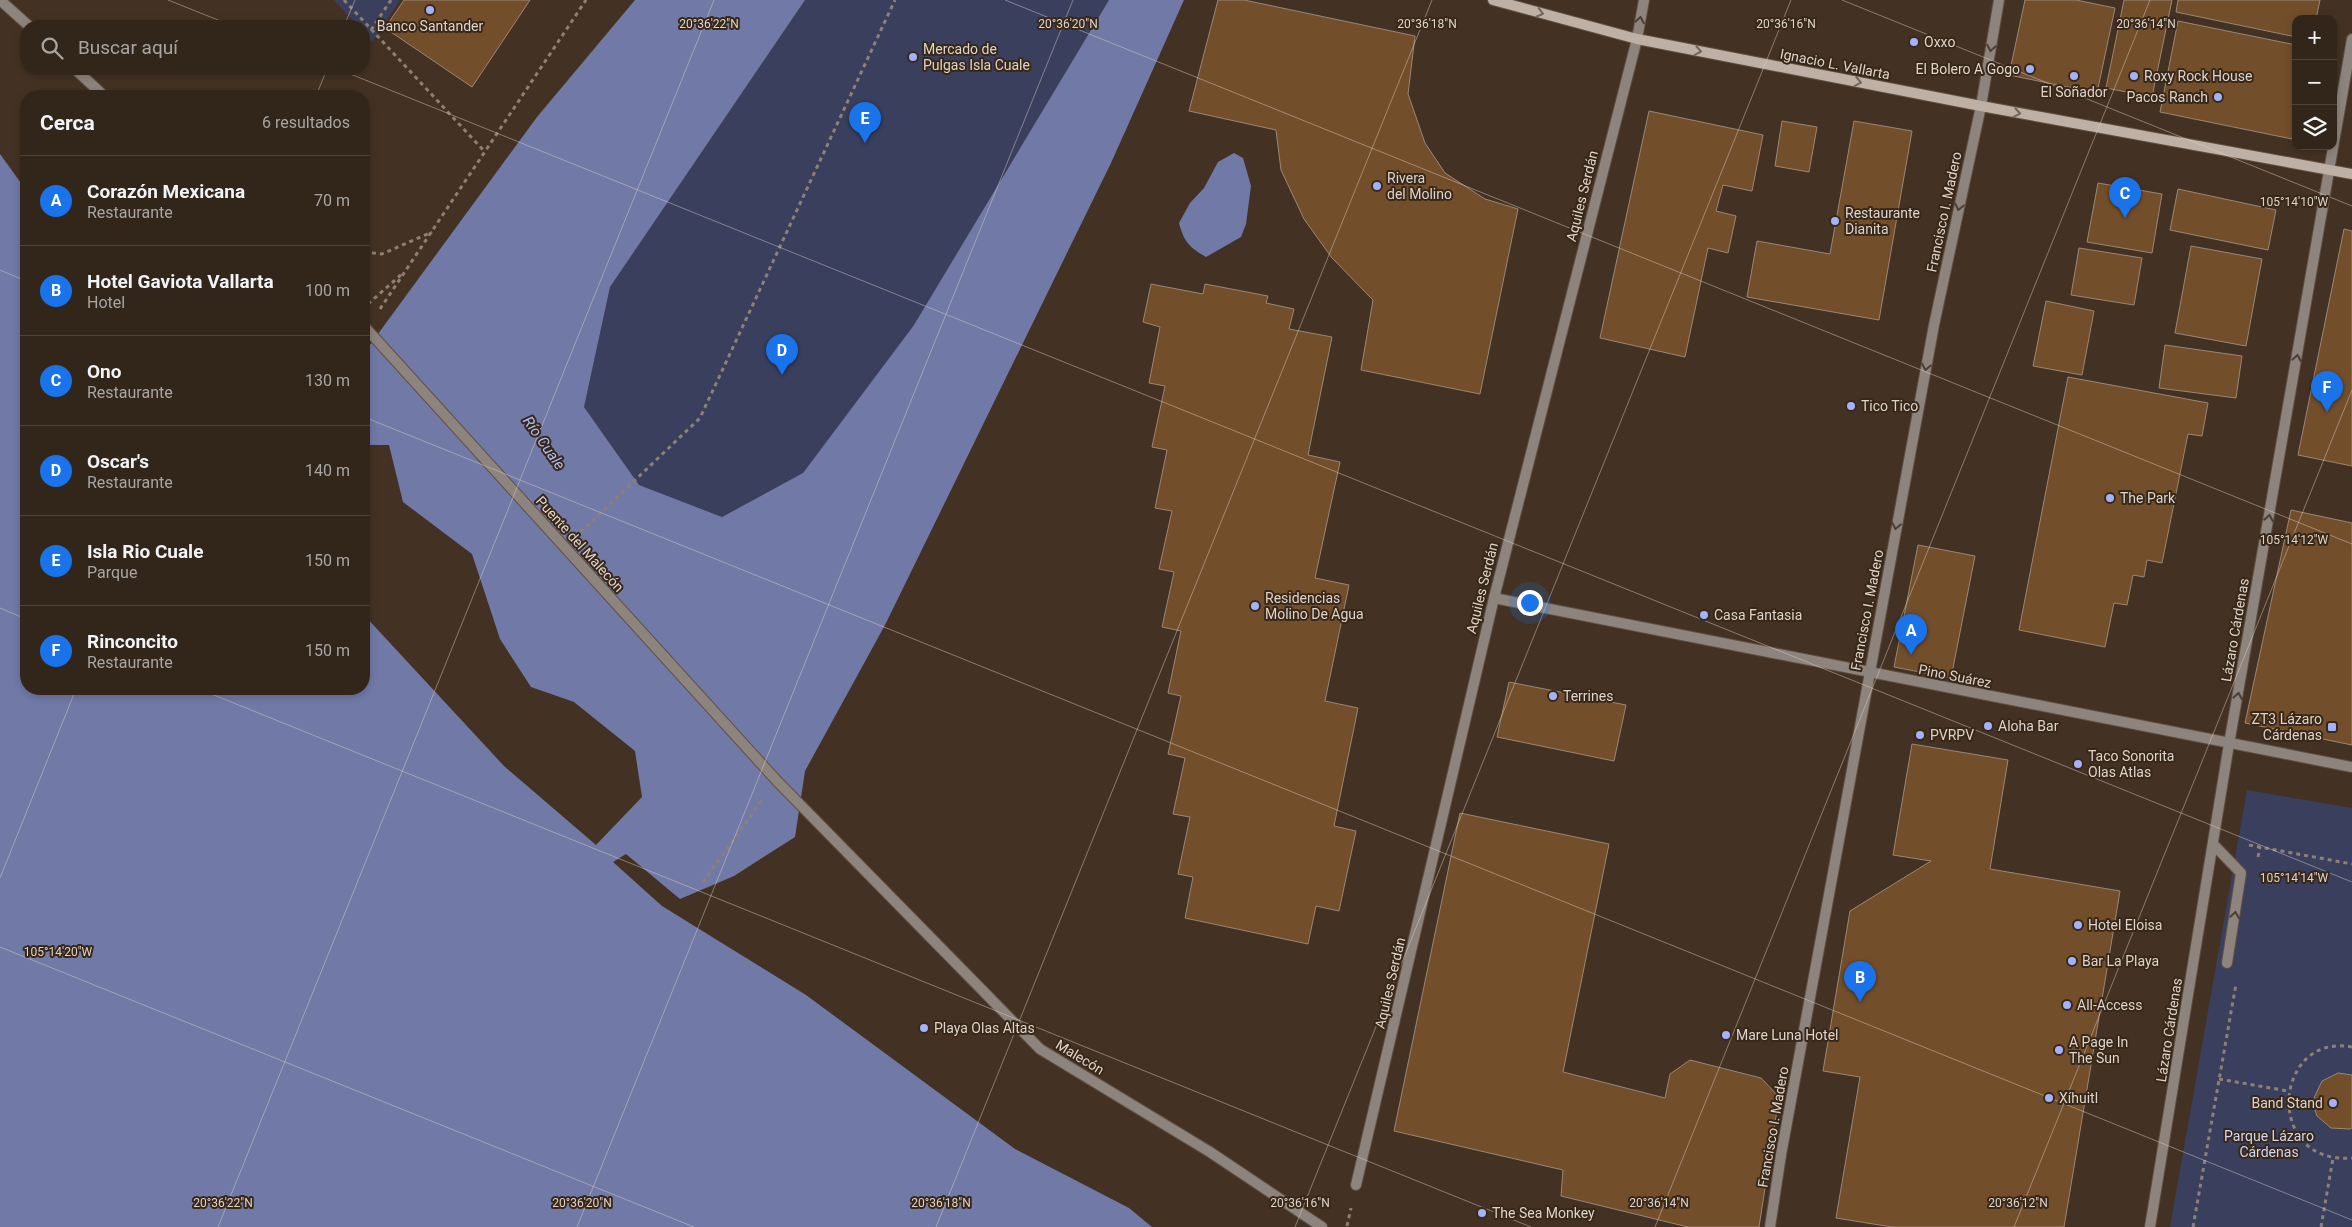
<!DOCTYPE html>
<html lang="es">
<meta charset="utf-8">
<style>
:root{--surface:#32261b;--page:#3d3228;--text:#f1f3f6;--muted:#a8a5a3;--line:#4d433a;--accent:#1a73e8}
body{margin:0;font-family:Roboto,sans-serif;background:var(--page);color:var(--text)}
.controls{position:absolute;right:15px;top:15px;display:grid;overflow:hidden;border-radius:10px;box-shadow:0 2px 8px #0003}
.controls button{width:45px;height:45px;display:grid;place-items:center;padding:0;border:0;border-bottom:1px solid var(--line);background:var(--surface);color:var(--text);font:25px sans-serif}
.you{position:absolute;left:1529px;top:602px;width:18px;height:18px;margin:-12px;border:4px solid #fff;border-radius:50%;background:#1a73e8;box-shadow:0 0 0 8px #1a73e833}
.badge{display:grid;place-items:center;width:32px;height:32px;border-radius:50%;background:var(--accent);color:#fff;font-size:16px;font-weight:700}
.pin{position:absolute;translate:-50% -41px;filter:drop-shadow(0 1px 2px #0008)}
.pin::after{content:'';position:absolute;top:26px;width:18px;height:15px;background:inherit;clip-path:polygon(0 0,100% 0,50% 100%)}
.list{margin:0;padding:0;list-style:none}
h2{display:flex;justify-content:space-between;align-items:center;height:65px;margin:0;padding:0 20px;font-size:21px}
h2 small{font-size:16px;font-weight:400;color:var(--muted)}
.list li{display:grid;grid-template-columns:32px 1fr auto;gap:15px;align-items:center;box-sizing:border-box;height:90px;padding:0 20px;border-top:1px solid var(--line)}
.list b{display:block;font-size:19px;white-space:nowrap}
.list p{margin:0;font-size:16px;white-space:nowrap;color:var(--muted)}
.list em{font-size:16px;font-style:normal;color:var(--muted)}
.icon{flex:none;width:28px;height:28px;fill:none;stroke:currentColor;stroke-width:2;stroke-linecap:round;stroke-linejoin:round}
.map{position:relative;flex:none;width:2352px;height:1227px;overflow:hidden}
.search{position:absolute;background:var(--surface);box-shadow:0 2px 8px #0003;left:20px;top:20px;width:350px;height:55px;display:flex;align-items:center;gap:12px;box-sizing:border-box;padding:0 18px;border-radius:20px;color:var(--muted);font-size:19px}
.panel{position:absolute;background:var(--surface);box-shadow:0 2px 8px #0003;left:20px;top:90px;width:350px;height:605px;border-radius:20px}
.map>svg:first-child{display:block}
.green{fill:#3a3f5e}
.water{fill:#717aa7}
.building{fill:#734e2b;stroke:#9a8776}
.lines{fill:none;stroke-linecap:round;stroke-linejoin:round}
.service-casing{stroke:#5f4f42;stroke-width:12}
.pedestrian-casing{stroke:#5f4f42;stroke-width:12}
.minor-casing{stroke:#5f4f42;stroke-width:12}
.secondary-casing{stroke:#5f4f42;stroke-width:12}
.path{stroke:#8e8074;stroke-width:3;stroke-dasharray:4 4;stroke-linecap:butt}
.service{stroke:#8d847d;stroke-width:10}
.pedestrian{stroke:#8d847d;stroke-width:10}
.minor{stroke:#8d847d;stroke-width:10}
.secondary{stroke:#beb0a5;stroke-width:10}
.pedestrian-bridge-casing{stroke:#5f4f42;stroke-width:12;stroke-linecap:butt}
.pedestrian-bridge{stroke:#8d847d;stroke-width:10}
.oneway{stroke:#746559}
.oneway2{stroke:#4d3f33}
.ticks{fill:none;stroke:#dfd4cb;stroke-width:1;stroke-opacity:0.45}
.poi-dot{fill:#a4b2fc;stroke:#38281a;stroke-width:2}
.labels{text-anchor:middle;stroke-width:4;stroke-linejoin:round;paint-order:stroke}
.poi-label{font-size:14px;fill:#dfd4cb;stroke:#38281a;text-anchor:start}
.street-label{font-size:14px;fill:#dfd4cb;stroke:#38281a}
.park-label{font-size:14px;fill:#d0d6f3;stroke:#38281a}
.water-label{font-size:15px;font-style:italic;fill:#b3bef6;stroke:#38281a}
.ticks-label{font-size:12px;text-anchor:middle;fill:#dfd4cb;stroke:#38281a;stroke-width:4;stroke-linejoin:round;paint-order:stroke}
</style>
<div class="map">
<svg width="2352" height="1227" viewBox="0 0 2352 1227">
<rect width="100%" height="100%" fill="#433224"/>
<g class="green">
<polygon points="334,0 400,0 372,42 364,32 364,26 358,26"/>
<polygon points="805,0 1109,0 914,325 803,473 722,517 639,485 584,407 610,287"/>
<polygon points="2247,790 2352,808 2352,1227 2170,1227"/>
</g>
<g class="water">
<polygon points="635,0 805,0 610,287 584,407 639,485 722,517 803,473 914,325 1109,0 1184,0 1111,163 885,625 805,771 795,837 734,876 680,899 626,854 613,862 662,906 806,995 1015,1149 1129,1208 1152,1227 0,1227 0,154 26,190 26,689 364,689 364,615 504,766 596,845 642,797 635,751 574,702 531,687 500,639 472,554 403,502 389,445 364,445 364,353 537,117"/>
<path d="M 1234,153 L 1243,158 L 1251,186 L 1246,224 L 1241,237 L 1206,257 C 1189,247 1184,242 1179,223 L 1190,203 L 1204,188 L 1218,162 Z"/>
</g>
<g class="building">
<polygon points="404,0 530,0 472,87 385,28"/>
<polygon points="1218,0 1244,0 1415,36 1408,94 1425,143 1445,173 1485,199 1518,209 1480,394 1361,370 1373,300 1332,258 1304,219 1281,170 1276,130 1189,111"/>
<polygon points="2025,0 2076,0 2115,8 2097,93 2009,75"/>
<polygon points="2124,0 2172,0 2152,97 2106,88"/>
<polygon points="2178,0 2320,0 2316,19 2296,19 2296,37 2176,12"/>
<polygon points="2178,21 2296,45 2296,121 2292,139 2160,112"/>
<polygon points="1649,111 1763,135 1752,191 1723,185 1716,211 1736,216 1728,253 1708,248 1685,357 1600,338"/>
<polygon points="1782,121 1817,127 1809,172 1775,166"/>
<polygon points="1854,121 1912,131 1879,320 1747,297 1757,241 1830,254"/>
<polygon points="2098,183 2162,194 2152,253 2087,242"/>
<polygon points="2178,189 2276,210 2268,250 2170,230"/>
<polygon points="2344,229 2352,231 2352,466 2298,455"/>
<polygon points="2191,246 2262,259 2246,346 2175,333"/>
<polygon points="2079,248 2142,258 2134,305 2071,295"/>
<polygon points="1151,284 1203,294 1205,284 1268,296 1266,303 1294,309 1289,329 1332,337 1308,455 1340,462 1315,578 1349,585 1325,701 1358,708 1334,826 1356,831 1339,911 1316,906 1308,944 1185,918 1193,877 1178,874 1190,817 1173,814 1185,758 1168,754 1181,696 1168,693 1181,631 1162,627 1174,572 1159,569 1172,511 1155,508 1167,450 1152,447 1165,386 1149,383 1160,327 1143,322"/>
<polygon points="2046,301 2094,311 2082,375 2033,366"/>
<polygon points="2165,345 2242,356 2236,398 2159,388"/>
<polygon points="2068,377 2208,403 2202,436 2188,434 2162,563 2147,560 2144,577 2133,575 2127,605 2114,603 2105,647 2019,630"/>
<polygon points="2291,510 2352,523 2352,745 2245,723"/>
<polygon points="1918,545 1975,556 1951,678 1894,667"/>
<polygon points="1509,682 1626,705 1614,761 1497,737"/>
<polygon points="1912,744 2008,760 1990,869 2120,891 2064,1227 1892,1227 1836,1218 1860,1077 1823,1071 1850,911 1931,861 1893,855"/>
<polygon points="1460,813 1609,844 1563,1072 1665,1098 1670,1074 1690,1060 1761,1078 1779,1097 1759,1227 1688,1227 1561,1196 1563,1170 1394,1131"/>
<polygon points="2338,1073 2352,1075 2352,1128 2350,1129 2331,1128 2317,1116 2314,1107 2314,1098 2322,1081"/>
</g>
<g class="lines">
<defs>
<polyline id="service" points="2213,844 2241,873 2227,963"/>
<g id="pedestrian">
<polyline points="0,0 29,26"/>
<polyline points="75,69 104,96"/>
<polyline points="777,781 1040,1049 1210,1152 1322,1227"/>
<polyline points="1770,1227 1781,1155"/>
</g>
<g id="minor">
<polyline points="1494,598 2352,767"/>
<polyline points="1781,1155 1934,325 1981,106 1999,0"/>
<polyline points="1356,1185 1494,598 1637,39 1644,0"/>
<polyline points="2150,1227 2229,744 2352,39"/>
</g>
<polyline id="secondary" points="1493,0 1637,39 1981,106 2352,174"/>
</defs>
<use href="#service" class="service-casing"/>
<use href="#pedestrian" class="pedestrian-casing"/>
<use href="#minor" class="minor-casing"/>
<use href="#secondary" class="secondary-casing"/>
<g class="path">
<polyline points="344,0 485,152"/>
<polyline points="371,30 391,0"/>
<polyline points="364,252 382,254 432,232"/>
<polyline points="368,304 403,273"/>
<polyline points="380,309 586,0"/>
<polyline points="581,532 700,418 895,0"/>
<polyline points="2249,845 2352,864"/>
<polyline points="2258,857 2260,847"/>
<polyline points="703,882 763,799"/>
<path d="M 2352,1047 C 2273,1032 2263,1165 2352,1158"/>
<polyline points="2219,1079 2288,1091"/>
<polyline points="1347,1226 1351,1208"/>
<polyline points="2193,1227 2236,984"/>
<polyline points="2321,1227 2333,1158"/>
</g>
<use href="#service" class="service"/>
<use href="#pedestrian" class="pedestrian"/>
<use href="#minor" class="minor"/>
<use href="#secondary" class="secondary"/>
<defs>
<polyline id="pedestrian-bridge" points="364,326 777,781"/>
</defs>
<use href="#pedestrian-bridge" class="pedestrian-bridge-casing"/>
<use href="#pedestrian-bridge" class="pedestrian-bridge"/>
</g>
<defs><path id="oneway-chevron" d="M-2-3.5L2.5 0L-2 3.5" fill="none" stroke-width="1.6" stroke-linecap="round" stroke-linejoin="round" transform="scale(1.25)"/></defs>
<g class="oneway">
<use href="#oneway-chevron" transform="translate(1540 13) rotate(15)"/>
<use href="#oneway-chevron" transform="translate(1698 51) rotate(11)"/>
<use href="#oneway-chevron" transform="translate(1858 82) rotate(11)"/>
<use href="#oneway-chevron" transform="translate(2017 113) rotate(10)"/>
</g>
<g class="oneway2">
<use href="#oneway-chevron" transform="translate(1640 20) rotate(-80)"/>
<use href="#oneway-chevron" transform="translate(1991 48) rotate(100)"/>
<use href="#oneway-chevron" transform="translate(1959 207) rotate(102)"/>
<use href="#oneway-chevron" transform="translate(2297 358) rotate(-80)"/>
<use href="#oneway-chevron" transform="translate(1926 367) rotate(101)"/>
<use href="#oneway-chevron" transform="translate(2269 518) rotate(-80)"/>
<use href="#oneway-chevron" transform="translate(1896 526) rotate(101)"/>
<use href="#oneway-chevron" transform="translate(2238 696) rotate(-80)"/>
<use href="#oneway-chevron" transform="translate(2235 915) rotate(-81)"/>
</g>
<path class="ticks" d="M 168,0 L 233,26M 1005,0 L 2352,544M 1842,0 L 2352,206M 344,26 L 355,0M 338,69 L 2352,882M 316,96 L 327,69M 0,270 L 26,281M 364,417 L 2352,1220M 0,608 L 26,619M 199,689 L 1531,1227M 0,878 L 76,689M 0,947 L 694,1227M 218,1227 L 714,0M 577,1227 L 1073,0M 936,1227 L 1432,0M 1295,1227 L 1791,0M 1655,1227 L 2150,0M 2014,1227 L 2352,390"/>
<g class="poi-dot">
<circle cx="430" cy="10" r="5"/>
<circle cx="1914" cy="42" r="5"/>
<circle cx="913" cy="57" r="5"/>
<circle cx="2030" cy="69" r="5"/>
<circle cx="2074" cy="76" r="5"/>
<circle cx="2134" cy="76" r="5"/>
<circle cx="2218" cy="97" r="5"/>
<circle cx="1377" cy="186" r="5"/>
<circle cx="1835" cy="221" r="5"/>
<circle cx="1851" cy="406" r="5"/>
<circle cx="2110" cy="498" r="5"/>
<circle cx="1255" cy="606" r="5"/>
<circle cx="1704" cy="615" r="5"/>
<circle cx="1553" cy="696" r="5"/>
<circle cx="1988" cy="726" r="5"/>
<rect x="2327" y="722" width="10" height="10" rx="2.5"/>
<circle cx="1920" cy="735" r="5"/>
<circle cx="2078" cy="764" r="5"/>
<circle cx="2078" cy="925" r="5"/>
<circle cx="2072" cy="961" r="5"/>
<circle cx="2067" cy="1005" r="5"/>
<circle cx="924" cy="1028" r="5"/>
<circle cx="1726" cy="1035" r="5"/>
<circle cx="2059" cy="1050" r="5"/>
<circle cx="2049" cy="1098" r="5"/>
<circle cx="2333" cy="1103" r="5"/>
<circle cx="1482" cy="1213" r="5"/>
</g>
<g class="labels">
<g class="poi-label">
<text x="430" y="31" text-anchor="middle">Banco Santander</text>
<text x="1924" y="47">Oxxo</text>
<text x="923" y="54">Mercado de<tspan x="923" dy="16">Pulgas Isla Cuale</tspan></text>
<text x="2020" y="74" text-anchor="end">El Bolero A Gogo</text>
<text x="2144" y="81">Roxy Rock House</text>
<text x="2074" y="97" text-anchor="middle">El Soñador</text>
<text x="2208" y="102" text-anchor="end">Pacos Ranch</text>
<text x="1387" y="183">Rivera<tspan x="1387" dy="16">del Molino</tspan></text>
<text x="1845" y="218">Restaurante<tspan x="1845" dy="16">Dianita</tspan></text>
<text x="1861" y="411">Tico Tico</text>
<text x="2120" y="503">The Park</text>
<text x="1265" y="603">Residencias<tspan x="1265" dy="16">Molino De Agua</tspan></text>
<text x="1714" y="620">Casa Fantasia</text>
<text x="1563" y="701">Terrines</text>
<text x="2322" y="724" text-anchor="end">ZT3 Lázaro<tspan x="2322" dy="16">Cárdenas</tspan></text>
<text x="1998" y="731">Aloha Bar</text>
<text x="1930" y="740">PVRPV</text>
<text x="2088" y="761">Taco Sonorita<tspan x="2088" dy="16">Olas Atlas</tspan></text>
<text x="2088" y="930">Hotel Eloisa</text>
<text x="2082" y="966">Bar La Playa</text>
<text x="2077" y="1010">All-Access</text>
<text x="934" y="1033">Playa Olas Altas</text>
<text x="1736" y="1040">Mare Luna Hotel</text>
<text x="2069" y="1047">A Page In<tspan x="2069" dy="16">The Sun</tspan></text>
<text x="2059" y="1103">Xíhuitl</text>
<text x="2323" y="1108" text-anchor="end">Band Stand</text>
<text x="1492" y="1218">The Sea Monkey</text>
</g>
<g class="street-label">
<text transform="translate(1835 64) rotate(11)" y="5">Ignacio L. Vallarta</text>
<text transform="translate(1582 196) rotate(-76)" y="5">Aquiles Serdán</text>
<text transform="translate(1944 212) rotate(-78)" y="5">Francisco I. Madero</text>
<text transform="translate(580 544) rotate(48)" y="5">Puente del Malecón</text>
<text transform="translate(1482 588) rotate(-76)" y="5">Aquiles Serdán</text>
<text transform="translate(1867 610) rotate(-79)" y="5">Francisco I. Madero</text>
<text transform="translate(2235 630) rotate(-80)" y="5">Lázaro Cárdenas</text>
<text transform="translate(1955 676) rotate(11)" y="5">Pino Suárez</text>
<text transform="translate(1390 983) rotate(-77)" y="5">Aquiles Serdán</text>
<text transform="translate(2169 1030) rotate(-81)" y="5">Lázaro Cárdenas</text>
<text transform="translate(1080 1057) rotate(31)" y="5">Malecón</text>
<text transform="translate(1773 1127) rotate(-80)" y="5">Francisco I. Madero</text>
</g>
<g class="park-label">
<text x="2269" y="1141">Parque Lázaro<tspan x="2269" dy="16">Cárdenas</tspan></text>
</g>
<g class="water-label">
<text transform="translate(544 443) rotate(55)" y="5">Río Cuale</text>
</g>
</g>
<g class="ticks-label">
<text x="709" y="28">20°36'22"N</text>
<text x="1068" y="28">20°36'20"N</text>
<text x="1427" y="28">20°36'18"N</text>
<text x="1786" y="28">20°36'16"N</text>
<text x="2146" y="28">20°36'14"N</text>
<text x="2294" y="206">105°14'10"W</text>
<text x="2294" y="544">105°14'12"W</text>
<text x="2294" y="882">105°14'14"W</text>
<text x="58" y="956">105°14'20"W</text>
<text x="223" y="1207">20°36'22"N</text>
<text x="582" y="1207">20°36'20"N</text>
<text x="941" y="1207">20°36'18"N</text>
<text x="1300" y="1207">20°36'16"N</text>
<text x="1659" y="1207">20°36'14"N</text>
<text x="2018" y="1207">20°36'12"N</text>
</g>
</svg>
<div class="controls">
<button>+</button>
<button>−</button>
<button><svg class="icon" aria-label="layers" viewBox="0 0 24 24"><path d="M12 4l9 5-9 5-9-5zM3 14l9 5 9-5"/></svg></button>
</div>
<div class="you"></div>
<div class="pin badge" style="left:1911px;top:655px">A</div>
<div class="pin badge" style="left:1860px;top:1002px">B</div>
<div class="pin badge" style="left:2125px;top:218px">C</div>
<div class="pin badge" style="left:782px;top:375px">D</div>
<div class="pin badge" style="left:865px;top:143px">E</div>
<div class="pin badge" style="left:2327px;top:412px">F</div>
<div class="search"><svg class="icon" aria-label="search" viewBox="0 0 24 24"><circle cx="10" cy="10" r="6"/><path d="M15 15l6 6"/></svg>Buscar aquí</div>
<section class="panel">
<h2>Cerca<small>6 resultados</small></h2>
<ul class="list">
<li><span class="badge">A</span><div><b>Corazón Mexicana</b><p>Restaurante</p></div><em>70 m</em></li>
<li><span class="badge">B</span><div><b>Hotel Gaviota Vallarta</b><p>Hotel</p></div><em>100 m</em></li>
<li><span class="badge">C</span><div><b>Ono</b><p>Restaurante</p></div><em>130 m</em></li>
<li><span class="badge">D</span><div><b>Oscar's</b><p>Restaurante</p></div><em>140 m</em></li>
<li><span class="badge">E</span><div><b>Isla Rio Cuale</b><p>Parque</p></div><em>150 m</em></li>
<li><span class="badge">F</span><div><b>Rinconcito</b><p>Restaurante</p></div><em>150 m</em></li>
</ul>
</section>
</div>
